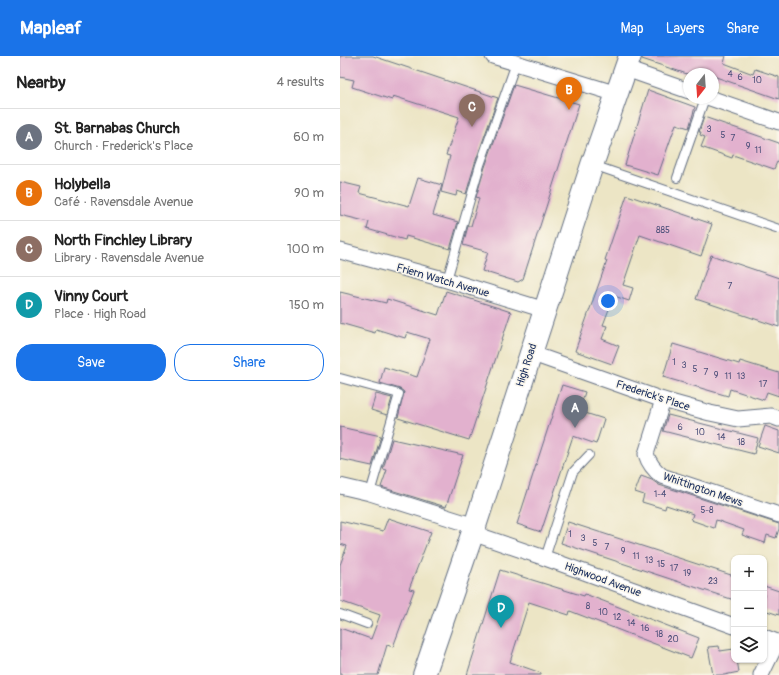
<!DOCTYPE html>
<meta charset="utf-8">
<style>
:root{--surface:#fff;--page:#f6f6f6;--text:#222;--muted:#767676;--line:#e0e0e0;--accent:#1a73e8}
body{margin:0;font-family:Pangolin,sans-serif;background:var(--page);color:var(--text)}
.controls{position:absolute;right:12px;bottom:12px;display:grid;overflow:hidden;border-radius:8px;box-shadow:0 1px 3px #0004}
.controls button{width:36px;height:36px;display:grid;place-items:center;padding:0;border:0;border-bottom:1px solid var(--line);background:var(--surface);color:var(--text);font:20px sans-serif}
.compass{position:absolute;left:343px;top:12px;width:36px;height:36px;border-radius:50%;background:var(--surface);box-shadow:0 1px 3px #0004;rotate:197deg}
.you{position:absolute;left:268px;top:245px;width:14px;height:14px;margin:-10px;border:3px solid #fff;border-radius:50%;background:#1a73e8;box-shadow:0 0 0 6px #1a73e833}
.badge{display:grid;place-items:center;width:26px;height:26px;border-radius:50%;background:var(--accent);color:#fff;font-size:13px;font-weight:700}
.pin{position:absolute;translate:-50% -33px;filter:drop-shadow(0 1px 2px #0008)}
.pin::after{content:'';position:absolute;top:21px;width:14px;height:12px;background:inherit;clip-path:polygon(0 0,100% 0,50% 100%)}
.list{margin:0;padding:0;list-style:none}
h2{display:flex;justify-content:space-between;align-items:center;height:52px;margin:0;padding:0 16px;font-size:17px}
h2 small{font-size:13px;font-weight:400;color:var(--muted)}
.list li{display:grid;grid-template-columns:26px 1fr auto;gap:12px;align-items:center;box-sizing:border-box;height:56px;padding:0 16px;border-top:1px solid var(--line)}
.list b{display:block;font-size:15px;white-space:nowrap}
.list p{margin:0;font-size:13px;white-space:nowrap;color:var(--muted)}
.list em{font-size:13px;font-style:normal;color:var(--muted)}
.actions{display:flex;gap:8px;padding:12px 16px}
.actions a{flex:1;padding:9px 0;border:1px solid var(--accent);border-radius:16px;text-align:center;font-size:14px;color:var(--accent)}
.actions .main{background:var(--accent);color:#fff}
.icon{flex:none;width:22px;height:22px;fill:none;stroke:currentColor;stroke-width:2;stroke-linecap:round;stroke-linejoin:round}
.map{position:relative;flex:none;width:439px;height:619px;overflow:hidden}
header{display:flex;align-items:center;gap:24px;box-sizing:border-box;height:56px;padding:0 20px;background:var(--accent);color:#fff}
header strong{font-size:19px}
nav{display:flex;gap:22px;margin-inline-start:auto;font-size:14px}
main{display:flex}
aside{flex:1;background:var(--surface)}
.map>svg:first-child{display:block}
.building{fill:#e2b1ce}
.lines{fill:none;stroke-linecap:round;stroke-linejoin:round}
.lane-casing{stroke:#646f82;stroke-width:10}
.street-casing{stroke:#646f82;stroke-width:17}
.primary-casing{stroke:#646f82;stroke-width:24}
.lane{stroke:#fff;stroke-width:8}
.street{stroke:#fff;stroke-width:15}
.primary{stroke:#fff;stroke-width:22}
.labels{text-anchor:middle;stroke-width:3;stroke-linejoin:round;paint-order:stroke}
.number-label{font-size:9px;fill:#4d507a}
.street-label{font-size:11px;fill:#1b2f5e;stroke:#fbf7ec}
</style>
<header>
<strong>Mapleaf</strong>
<nav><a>Map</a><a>Layers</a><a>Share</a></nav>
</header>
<main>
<aside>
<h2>Nearby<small>4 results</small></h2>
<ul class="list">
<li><span class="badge" style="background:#6b7280">A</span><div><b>St. Barnabas Church</b><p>Church · Frederick's Place</p></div><em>60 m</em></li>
<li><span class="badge" style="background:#e8710a">B</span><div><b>Holybella</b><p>Café · Ravensdale Avenue</p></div><em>90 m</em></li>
<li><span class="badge" style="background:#8d6e63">C</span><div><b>North Finchley Library</b><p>Library · Ravensdale Avenue</p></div><em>100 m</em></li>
<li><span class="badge" style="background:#0f9aa8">D</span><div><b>Vinny Court</b><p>Place · High Road</p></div><em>150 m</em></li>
</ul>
<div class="actions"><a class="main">Save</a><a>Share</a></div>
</aside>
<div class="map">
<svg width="439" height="619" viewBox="0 0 439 619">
<rect width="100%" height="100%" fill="#fbf7ec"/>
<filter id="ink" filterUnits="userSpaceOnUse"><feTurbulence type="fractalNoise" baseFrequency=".025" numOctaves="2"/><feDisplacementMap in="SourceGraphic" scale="8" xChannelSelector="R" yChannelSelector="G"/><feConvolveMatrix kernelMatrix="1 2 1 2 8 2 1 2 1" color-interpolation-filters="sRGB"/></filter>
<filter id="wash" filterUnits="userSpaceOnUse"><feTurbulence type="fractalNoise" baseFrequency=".012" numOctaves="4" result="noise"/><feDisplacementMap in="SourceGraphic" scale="16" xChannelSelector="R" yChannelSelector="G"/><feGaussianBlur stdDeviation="0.9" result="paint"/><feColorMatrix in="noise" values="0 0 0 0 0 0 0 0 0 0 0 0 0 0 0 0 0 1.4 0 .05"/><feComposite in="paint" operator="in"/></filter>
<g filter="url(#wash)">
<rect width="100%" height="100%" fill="#ece5c5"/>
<g id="blocks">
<g class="building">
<polygon points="0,0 33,0 158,42 135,107 126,138 117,135 116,140 101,136 110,100 106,99 119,61 53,40 52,44 12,31 14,24 0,21"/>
<polygon points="302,0 386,0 384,7 413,18 415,13 439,21 439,43 373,20 373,18 347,18 302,3"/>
<polygon points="174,29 239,48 183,223 178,226 142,215 148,196 123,189 128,170 131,170 139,142 136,141 145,111"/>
<polygon points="308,34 355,51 349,72 336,68 318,119 285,109"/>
<polygon points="364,61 439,87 439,107 437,106 434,113 393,99 392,102 361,91 365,81 360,79 361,76 359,76"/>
<polygon points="78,122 102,129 93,159 118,166 110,193 66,180 65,184 27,173 29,166 0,159 0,126 21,131 19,137 69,150"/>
<polygon points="287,139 372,168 361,200 300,179 283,229 293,232 289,245 274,240 263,269 267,270 262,283 279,290 272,308 235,295 267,205 265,204"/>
<polygon points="371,199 439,222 439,271 356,243"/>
<polygon points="106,235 171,256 129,384 58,362 64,336 60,333 40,327 44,311 77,321 90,283 67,276 65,282 36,273 35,277 0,267 0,236 46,247 47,243 98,259"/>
<polygon points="333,288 399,308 400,305 439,317 439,340 427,336 424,344 390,333 388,340 323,321"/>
<polygon points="222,329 245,336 239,355 264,363 256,388 233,380 201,476 177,468"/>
<polygon points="36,338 52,342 47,359 31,354"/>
<polygon points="328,359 418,382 414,398 323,375"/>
<polygon points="425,370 439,375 439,397 418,390"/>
<polygon points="0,371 41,380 32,410 0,403"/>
<polygon points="52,383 123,399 106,451 41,431 47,414 43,413"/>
<polygon points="301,420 312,424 319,429 341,436 439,468 439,473 436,482 427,479 425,487 402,479 404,474 376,464 374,472 351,464 353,458 326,449 325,453 302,446 304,439 295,436"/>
<polygon points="48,462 91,476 69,533 74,534 53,591 47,589 38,619 0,619 0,572 31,583 40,559 0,545 0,509 7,490 0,488 0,465 43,475"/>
<polygon points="228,466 394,520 394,544 221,487"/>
<polygon points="160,514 244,540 245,538 359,582 351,602 230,555 229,559 189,546 170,606 201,617 201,619 127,619"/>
<polygon points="424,530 439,535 439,559 424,554"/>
<polygon points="379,590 380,595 394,593 394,604 397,604 399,616 384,619 373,619 368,591"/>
</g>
</g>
</g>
<g filter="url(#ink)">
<use href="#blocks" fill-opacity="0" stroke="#646f82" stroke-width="1"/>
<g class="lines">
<defs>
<g id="lane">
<polyline points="253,109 439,173"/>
<polyline points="337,122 365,42"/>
<polyline points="107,224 140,109 176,7"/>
<polyline points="0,322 59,338 30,437"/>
<polyline points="205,502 233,416 249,399"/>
<polyline points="0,558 27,568"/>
</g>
<g id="street">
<polyline points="153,0 277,38"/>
<polyline points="286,13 349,35"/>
<polyline points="370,42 439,66"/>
<polyline points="0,195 107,224 205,254"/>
<polyline points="190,297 323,344 370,357 398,363 431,360 439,363"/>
<path d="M 323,344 L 306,398 C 309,408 314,414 322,420 L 439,459"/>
<polyline points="0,430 30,437 135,470"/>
<polyline points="132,477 205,502 394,570"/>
<polyline points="421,619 437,586 424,581"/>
</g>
<polyline id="primary" points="84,619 135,470 252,109 290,0"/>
</defs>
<use href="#lane" class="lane-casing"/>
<use href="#street" class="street-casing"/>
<use href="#primary" class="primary-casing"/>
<use href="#lane" class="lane"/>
<use href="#street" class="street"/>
<use href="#primary" class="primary"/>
</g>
</g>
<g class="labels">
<g class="number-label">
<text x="390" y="21">4</text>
<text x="400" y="24">6</text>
<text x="417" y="27">10</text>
<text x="369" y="76">3</text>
<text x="383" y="82">5</text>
<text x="393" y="85">7</text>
<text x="408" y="93">9</text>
<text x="418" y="97">11</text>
<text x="323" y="177">885</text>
<text x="390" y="233">7</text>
<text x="334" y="309">1</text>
<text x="344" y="312">3</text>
<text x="355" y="316">5</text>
<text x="366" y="319">7</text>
<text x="376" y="322">9</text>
<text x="388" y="323">11</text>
<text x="401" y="323">13</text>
<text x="423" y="331">17</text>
<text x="340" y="374">6</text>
<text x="360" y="379">10</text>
<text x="381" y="384">14</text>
<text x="401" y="389">18</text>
<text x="320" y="441">1-4</text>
<text x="367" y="457">5-8</text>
<text x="230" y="481">1</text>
<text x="243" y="485">3</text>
<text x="255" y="490">5</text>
<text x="267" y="494">7</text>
<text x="283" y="498">9</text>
<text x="296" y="503">11</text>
<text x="309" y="507">13</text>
<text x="321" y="511">15</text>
<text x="334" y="515">17</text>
<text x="347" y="520">19</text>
<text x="373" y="528">23</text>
<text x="248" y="553">8</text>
<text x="263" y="559">10</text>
<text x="277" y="564">12</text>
<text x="291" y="570">14</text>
<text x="305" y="575">16</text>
<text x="319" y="581">18</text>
<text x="333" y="586">20</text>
</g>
<g class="street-label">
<text transform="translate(103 224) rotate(16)" y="4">Friern Watch Avenue</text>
<text transform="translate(186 309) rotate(-72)" y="4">High Road</text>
<text transform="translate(313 339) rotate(18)" y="4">Frederick's Place</text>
<text transform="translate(363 433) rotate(19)" y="4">Whittington Mews</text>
<text transform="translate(263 523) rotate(20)" y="4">Highwood Avenue</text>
</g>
</g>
</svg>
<div class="controls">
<button>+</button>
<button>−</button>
<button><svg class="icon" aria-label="layers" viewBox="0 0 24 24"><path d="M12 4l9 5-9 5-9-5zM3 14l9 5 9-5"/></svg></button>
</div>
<svg class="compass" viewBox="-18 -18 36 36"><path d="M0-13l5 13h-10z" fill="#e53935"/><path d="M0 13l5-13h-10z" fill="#767676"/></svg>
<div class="you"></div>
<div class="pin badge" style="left:235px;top:372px;background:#6b7280">A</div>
<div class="pin badge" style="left:229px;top:54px;background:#e8710a">B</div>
<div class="pin badge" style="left:132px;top:71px;background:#8d6e63">C</div>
<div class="pin badge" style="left:161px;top:572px;background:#0f9aa8">D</div>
</div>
</main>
